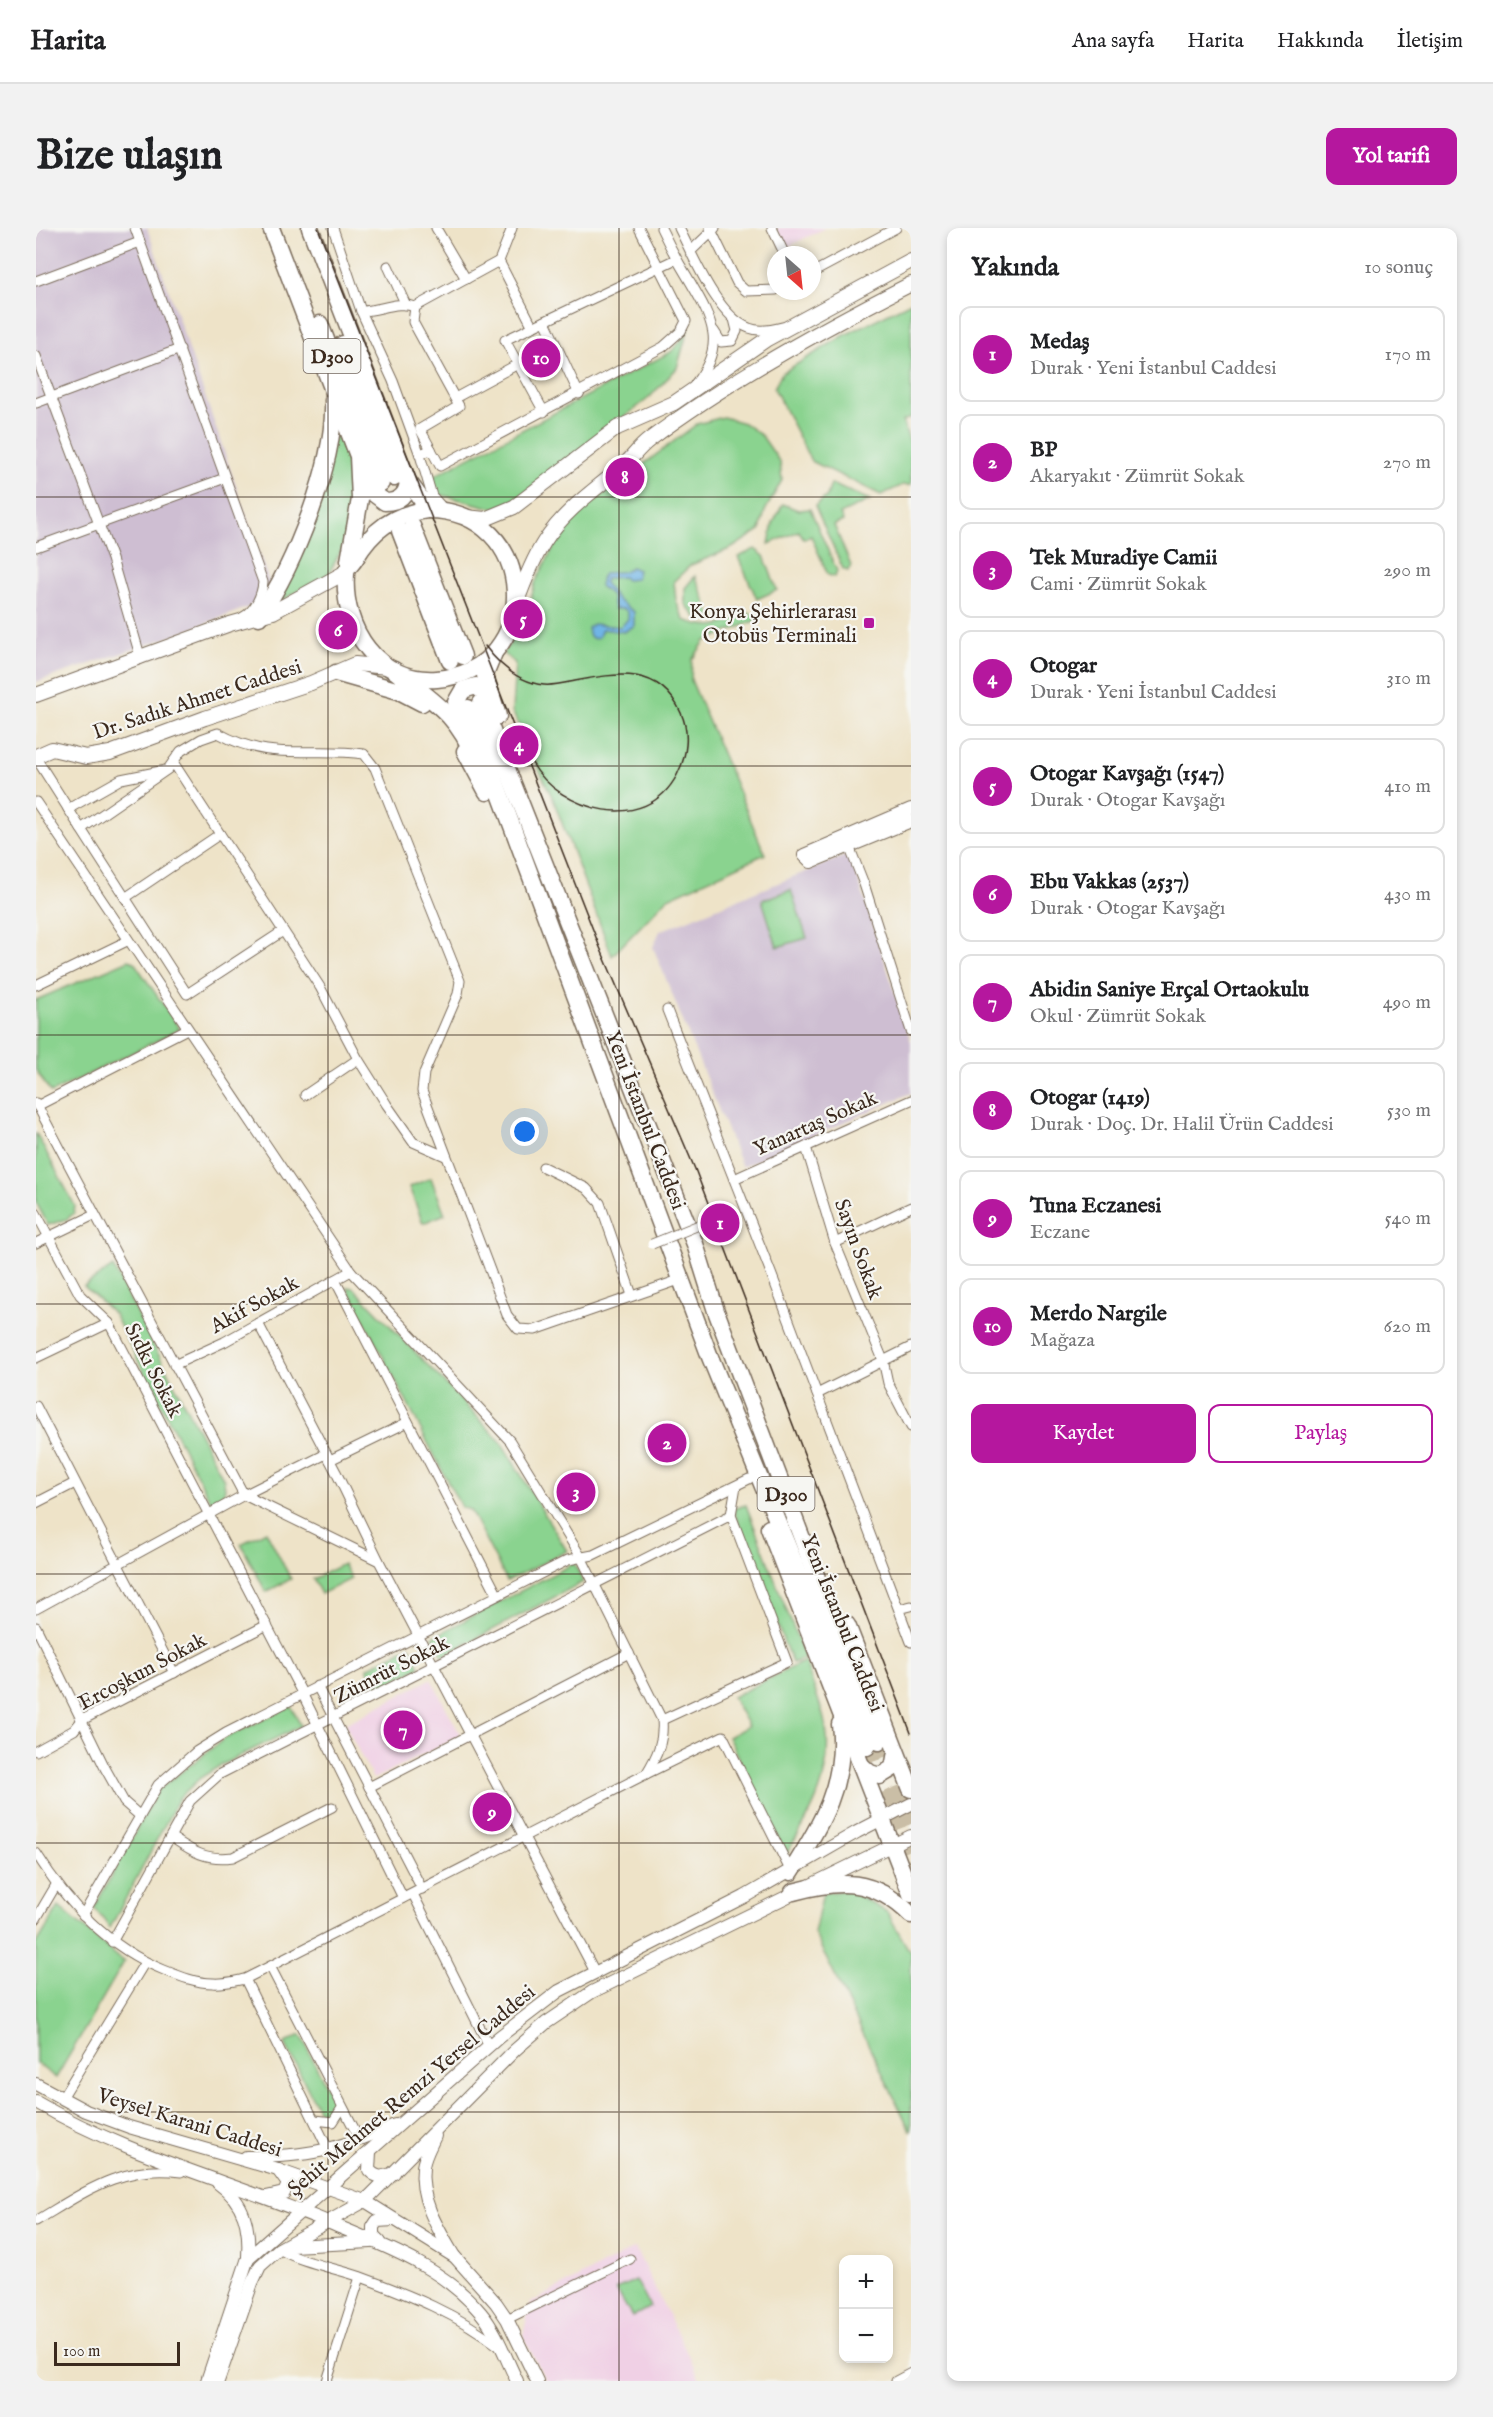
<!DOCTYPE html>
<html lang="tr">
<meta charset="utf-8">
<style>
:root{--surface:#fff;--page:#f2f2f2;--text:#202124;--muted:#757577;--line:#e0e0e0;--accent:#b5179e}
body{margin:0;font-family:"IM FELL English",serif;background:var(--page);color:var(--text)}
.controls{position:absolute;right:18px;bottom:18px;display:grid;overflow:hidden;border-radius:12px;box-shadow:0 3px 9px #0003}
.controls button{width:54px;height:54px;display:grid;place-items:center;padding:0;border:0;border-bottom:2px solid var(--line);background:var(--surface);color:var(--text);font:30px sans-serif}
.compass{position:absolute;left:731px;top:18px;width:54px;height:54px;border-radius:50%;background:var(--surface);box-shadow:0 3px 9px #0003;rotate:153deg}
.scale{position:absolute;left:18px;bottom:15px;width:126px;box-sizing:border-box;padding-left:6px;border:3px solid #3b2a1e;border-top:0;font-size:16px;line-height:21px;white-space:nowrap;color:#3b2a1e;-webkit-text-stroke:4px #f6f6f2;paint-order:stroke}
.you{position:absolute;left:489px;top:904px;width:21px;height:21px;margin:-15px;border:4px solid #fff;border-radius:50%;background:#1a73e8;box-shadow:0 0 0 9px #1a73e833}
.badge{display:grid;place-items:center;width:39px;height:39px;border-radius:50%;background:var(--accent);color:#fff;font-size:20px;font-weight:700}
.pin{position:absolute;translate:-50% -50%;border:3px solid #fff;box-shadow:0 2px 6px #0006}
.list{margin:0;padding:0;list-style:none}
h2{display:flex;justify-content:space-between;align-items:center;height:78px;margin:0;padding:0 24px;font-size:26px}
h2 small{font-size:20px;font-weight:400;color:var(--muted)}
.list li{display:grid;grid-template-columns:39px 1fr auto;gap:18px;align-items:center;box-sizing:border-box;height:96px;margin:0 12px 12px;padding:0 12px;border:2px solid var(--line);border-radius:12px}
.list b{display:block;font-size:22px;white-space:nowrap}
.list p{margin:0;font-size:20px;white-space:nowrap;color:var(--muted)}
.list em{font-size:20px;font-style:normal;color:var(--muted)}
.actions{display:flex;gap:12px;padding:18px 24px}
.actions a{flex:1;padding:14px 0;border:2px solid var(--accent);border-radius:12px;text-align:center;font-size:21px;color:var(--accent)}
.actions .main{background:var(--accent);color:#fff}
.map{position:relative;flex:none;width:875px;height:2153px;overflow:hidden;border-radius:12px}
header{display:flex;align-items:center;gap:36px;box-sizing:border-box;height:84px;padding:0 30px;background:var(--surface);border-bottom:2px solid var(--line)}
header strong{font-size:28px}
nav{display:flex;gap:33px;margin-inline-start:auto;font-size:21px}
.intro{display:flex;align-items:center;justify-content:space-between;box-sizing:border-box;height:144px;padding:0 36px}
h1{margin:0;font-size:42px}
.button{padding:15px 27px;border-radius:12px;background:var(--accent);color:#fff;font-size:21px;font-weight:700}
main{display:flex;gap:36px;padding:0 36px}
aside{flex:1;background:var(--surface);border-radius:12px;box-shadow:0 3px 9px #0003}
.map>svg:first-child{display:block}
.built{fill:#f0d0e5}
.industrial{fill:#cebed2}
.green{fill:#8ad38f;stroke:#627e56;stroke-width:1.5}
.water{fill:#70b5e6;stroke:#567082;stroke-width:1.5}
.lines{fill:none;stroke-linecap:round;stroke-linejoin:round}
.highway-tunnel{stroke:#cabea6;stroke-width:16;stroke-dasharray:16 8;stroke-linecap:butt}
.street-casing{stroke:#7a6b5a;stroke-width:11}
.secondary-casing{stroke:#7a6b5a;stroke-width:14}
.primary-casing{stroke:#7a6b5a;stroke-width:16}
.highway-casing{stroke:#7a6b5a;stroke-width:19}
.street{stroke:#fff;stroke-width:9}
.secondary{stroke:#fff;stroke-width:12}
.primary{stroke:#fff;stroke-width:14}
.highway{stroke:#fff;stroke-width:16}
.tram{stroke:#3b2a1e;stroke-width:1.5}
.street-bridge-casing{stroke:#7a6b5a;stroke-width:11;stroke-linecap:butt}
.street-bridge{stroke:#fff;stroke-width:9}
.grid{fill:none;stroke:#3b2a1e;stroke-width:1.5;stroke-opacity:0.55}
.poi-dot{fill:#b5179e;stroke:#f6f6f2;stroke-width:2}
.labels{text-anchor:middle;stroke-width:4.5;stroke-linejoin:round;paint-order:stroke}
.shield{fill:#f6f6f2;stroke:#73675e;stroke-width:1.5}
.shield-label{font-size:20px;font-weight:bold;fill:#3b2a1e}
.poi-label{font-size:21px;fill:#3b2a1e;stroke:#f6f6f2;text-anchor:end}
.street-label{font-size:21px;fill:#3b2a1e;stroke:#f6f6f2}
</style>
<header>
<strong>Harita</strong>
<nav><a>Ana sayfa</a><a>Harita</a><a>Hakkında</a><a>İletişim</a></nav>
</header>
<div class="intro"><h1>Bize ulaşın</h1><a class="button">Yol tarifi</a></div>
<main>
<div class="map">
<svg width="875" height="2153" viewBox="0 0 875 2153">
<rect width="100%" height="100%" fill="#f6f6f2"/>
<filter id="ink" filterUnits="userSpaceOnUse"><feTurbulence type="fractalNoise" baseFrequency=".0167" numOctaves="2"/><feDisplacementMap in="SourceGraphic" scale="12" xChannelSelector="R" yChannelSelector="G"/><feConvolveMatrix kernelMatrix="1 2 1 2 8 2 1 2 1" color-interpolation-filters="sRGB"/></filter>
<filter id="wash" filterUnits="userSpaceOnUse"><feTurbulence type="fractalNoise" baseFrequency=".008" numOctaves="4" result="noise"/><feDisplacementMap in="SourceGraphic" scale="24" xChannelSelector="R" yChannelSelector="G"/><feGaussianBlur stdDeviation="1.35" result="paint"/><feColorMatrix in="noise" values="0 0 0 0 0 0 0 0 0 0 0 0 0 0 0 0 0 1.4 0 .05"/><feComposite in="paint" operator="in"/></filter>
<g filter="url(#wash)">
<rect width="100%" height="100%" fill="#eee3c8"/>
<g class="built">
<polygon points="740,0 789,0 749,20"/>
<polygon points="395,1451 425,1508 337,1551 309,1496"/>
<polygon points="599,2020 665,2153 510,2153 487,2108 494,2075"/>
</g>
<g class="industrial">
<polygon points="0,0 111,0 234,357 223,375 137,408 0,454"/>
<polygon points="811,627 820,645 875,814 875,865 706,939 617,719 624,703"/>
</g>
<g class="green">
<polygon points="875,74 875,190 866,193 875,217 875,257 867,257 845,267 775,233 738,160 746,145 809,107"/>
<polygon points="653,98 641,140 613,170 477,274 460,281 398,265 392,251 635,124 644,114"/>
<path d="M 687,189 L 708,195 L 726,208 L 744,234 L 746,252 L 729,283 L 724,302 L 696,320 L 655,337 L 638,353 L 640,373 L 648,392 C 678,403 686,397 714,385 L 721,392 L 669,413 L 656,432 L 655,452 L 729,626 L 632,670 L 576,728 L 517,571 L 476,483 L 479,435 L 467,425 L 489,393 L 499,355 L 521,313 L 540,287 L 661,196 Z"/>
<polygon points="302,196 316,241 316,283 309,315 292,347 239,376"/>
<polygon points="795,256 834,272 804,286 807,293 798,297 815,338 812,343 807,341 779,278 791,268"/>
<polygon points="747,276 762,282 774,281 801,343 799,349 792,347 775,308 768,311 763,303 733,316 737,295"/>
<polygon points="719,321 728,328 741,362 721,371 702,329"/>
<polygon points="659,348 677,391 660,389 649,376 649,360"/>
<polygon points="755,662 771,710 741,719 726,672"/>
<polygon points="93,732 98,734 144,801 15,865 0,842 0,772"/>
<polygon points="0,905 39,978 38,985 31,991 12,997 0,974"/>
<polygon points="395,950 409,986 387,995 373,959"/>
<polygon points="77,1039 188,1252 189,1261 185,1269 175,1274 78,1086 48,1058"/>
<polygon points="311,1059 318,1060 465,1214 531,1323 471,1353 434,1282 425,1279"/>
<polygon points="710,1277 769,1430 756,1435 697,1281"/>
<polygon points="230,1303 255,1351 230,1364 205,1316"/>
<polygon points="538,1335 547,1354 407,1428 397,1409"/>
<polygon points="307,1336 315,1351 285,1366 277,1351"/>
<polygon points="374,1418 384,1439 341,1461 331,1440"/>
<path d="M 769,1433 C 776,1457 789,1484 791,1509 C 795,1552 772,1592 750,1626 L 692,1509 L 712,1498 L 696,1469 Z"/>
<polygon points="255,1478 265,1498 185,1537 164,1550 143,1570 74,1700 58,1680 122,1562 188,1511"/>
<polygon points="813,1662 851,1684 875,1726 875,1904 778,1705 787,1665"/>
<polygon points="23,1679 88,1734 20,1850 0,1835 0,1717"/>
<polygon points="265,1807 299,1877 299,1882 291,1888 283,1883 249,1815"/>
<polygon points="600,2052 614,2079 596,2089 580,2061"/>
</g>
<path class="water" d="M 595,339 L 602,342 L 600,351 L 590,352 L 587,349 L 569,350 L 568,355 L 583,373 L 598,384 L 598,398 L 588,404 L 566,401 L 563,409 L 558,411 L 553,408 L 552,400 L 557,396 L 585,399 L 592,391 L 592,384 L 588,381 L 578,381 L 576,368 L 564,358 L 566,347 C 575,341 587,348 595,339 Z"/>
</g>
<g filter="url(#ink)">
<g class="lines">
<g class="highway-tunnel">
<polyline points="843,1514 875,1596"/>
<polyline points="831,1519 875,1636"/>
</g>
<defs>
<g id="street">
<path d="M 99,0 L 227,354 C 226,367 219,383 207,389"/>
<polyline points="297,0 325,83 357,153 384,227 395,221"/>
<polyline points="400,0 430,51"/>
<path d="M 625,0 C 633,17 642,34 652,50 C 675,90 692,115 659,156"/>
<path d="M 643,0 C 657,28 682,89 713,100 C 723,104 735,102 746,99"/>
<polyline points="674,0 701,55 710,63 740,62"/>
<polyline points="736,0 749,27"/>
<polyline points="655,23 679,0"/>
<polyline points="463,33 497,99"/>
<polyline points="352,38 369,75"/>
<polyline points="776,45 860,0"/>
<polyline points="0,53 104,14"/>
<polyline points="379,79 377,94 423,178 384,201 404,238 627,119 645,103 650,93 603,0"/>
<path d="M 325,83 C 343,83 362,72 379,79 L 463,33 L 476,0"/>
<polyline points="509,93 543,166"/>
<polyline points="678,103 685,114 696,113 701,103 698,91"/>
<polyline points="0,128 76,331 105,431"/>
<polyline points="419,170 482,136"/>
<polyline points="0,175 144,121"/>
<polyline points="508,184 469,112 640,31"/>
<polyline points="384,227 396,268 404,277"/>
<polyline points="0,319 189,250"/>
<path d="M 0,530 L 45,601 L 132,541 L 145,523 L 165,511 L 182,505 C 236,535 273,518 328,526 L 339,540 L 424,753 L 422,766 L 388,845 L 386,863 L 471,1087 L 482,1101 L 499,1102 L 646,1051"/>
<polyline points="137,534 284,759 322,831 351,877 377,914 409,928"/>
<path d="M 0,574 L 315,1043 L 474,1213 L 545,1329 L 626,1492 C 628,1513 621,1528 610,1546 L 209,1751 C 199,1753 187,1756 177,1755 C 160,1755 143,1748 128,1742 C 71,1719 32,1676 0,1625"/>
<polyline points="32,581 85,551 130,542"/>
<polyline points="45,601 151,766 247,703"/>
<polyline points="813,618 828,656 875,803"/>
<polyline points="89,670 184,606"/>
<polyline points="0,757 91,713"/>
<polyline points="631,782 735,1045 875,1414"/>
<polyline points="269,867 322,831"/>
<polyline points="0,875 208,1267 343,1333 559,1744"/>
<polyline points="1,878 151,801"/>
<polyline points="770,919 799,1015 847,1132 852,1155 875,1199"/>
<polyline points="507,939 550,960 564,975 596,1067"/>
<polyline points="698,951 875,872"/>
<polyline points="0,985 44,1067 73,1095 266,1465 367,1670"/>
<polyline points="0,1015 58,987"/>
<polyline points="799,1015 875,979"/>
<polyline points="299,1052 461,1366"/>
<polyline points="222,1095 300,1244 343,1333"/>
<polyline points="0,1130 73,1095"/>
<polyline points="138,1137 188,1114 315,1043"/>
<polyline points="781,1166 875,1119"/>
<polyline points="0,1178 138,1445"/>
<polyline points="294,1232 372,1194"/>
<polyline points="0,1275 39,1255"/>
<polyline points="0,1381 208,1267 290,1226"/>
<polyline points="863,1381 875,1378"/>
<polyline points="0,1399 69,1540 88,1574 104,1588"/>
<polyline points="281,1458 386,1661"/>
<polyline points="626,1492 751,1434 695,1287"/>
<polyline points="0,1523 38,1502 46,1492 231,1397"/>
<polyline points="610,1546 687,1508 755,1644"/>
<polyline points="333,1559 593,1425"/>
<path d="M 135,1609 C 156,1623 170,1633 197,1629 L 296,1579"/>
<polyline points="377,1666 453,1818"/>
<polyline points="47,1687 122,1557 161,1523 190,1505 532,1332 557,1327 713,1251"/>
<polyline points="0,1691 20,1657"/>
<polyline points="76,1714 154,1573 184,1546 695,1287 700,1258"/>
<polyline points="235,1740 324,1912"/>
<polyline points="209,1751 293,1923"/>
<polyline points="26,1870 109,1734"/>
<polyline points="279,1892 297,1894 306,1880"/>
<path d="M 0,1993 C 49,1964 85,1936 145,1944"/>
<path d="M 243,2021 C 269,2036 297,2039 325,2049 C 374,2067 422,2086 464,2119"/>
<polyline points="471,2091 594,2031"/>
<polyline points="291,2153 324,2049"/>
<polyline points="860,2153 875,2145"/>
</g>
<g id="secondary">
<polyline points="875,581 768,627 775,634 875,593"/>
<polyline points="0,1856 50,1883 93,1899 242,1942 329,1973 419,2029 460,2075 471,2091 501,2153"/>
<path d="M 0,1874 C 91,1928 197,1954 294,1995 C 348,2018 406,2038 445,2085 C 461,2104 470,2131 481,2153"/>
<path d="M 399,1908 C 395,1917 388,1929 387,1939 C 383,1971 402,2001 418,2028"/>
<path d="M 334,1924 L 333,1942 C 341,1951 347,1949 358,1945"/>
<path d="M 210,1929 C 273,1929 301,1922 359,1897"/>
<path d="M 182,1955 C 209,1974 214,1999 212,2030"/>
<polyline points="230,1969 248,1965 252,1956 242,1942"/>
<polyline points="344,2014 337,2007 337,1999 341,1993 358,1992"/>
<polyline points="256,2018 335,2014"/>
<polyline points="171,2153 212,2030 463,1809 523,1763 708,1669 821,1604 875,1576"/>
<polyline points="182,2153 216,2055 224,2038 243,2021 329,1973 479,1822 510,1795 556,1764 875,1608"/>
</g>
<g id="primary">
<polyline points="430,289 449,291 478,279 581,200 638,175 731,111 875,33"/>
<path d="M 480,376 C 488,354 496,333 508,314 C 527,284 557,263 584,241 C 594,233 602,220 613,212 C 690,154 788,100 875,56"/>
<polyline points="0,467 194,396 237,384 310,344"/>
<polyline points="0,528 16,521 50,529 74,525 169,490 275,455 319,436 352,439"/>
</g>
<g id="highway">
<polyline points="235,0 322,228 324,271 313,333"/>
<polyline points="274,0 372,253 385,271 404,282"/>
<polyline points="284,96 345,255"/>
<polyline points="307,116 358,250"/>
<path d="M 327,243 L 337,265 L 349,274 C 363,274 371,267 372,253"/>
<path d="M 391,282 C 503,281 510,442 401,451 C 342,455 306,401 310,346 C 310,340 316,336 319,331 C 336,302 358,286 391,282 Z"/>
<polyline points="376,298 427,428"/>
<polyline points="364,303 414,433"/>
<path d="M 223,389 C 258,338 300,235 297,172"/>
<polyline points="458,425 449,447 462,488"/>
<path d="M 358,442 C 394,472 421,484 439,531"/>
<polyline points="300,445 363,463 386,475"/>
<polyline points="445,475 659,1016 680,1083 843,1514"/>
<polyline points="432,480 674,1129 784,1397 831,1519"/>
<polyline points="427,498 420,474 427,462 440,458 455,470"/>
<polyline points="429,523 451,564"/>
<polyline points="733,1300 875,1666"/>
<polyline points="811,1397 875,1561"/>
<polyline points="825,1537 834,1545 844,1548 857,1540 860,1524"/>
<path d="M 755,1644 C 785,1597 811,1554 804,1496"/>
<path d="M 757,1664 C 804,1651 838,1650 875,1687"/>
</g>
</defs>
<use href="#street" class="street-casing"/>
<use href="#secondary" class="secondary-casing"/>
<use href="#primary" class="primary-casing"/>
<use href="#highway" class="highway-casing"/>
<use href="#street" class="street"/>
<use href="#secondary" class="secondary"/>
<use href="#primary" class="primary"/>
<use href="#highway" class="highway"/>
<g class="tram">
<polyline points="282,0 563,717 659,941 875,1505"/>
<path d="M 449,418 C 464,438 483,454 508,457 C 518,458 529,455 539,453 C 581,445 624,437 645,485 C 654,505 651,528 641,547 C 610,607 524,584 496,535"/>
</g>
<defs>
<polyline id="street-bridge" points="616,1016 668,995"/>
</defs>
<use href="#street-bridge" class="street-bridge-casing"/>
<use href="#street-bridge" class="street-bridge"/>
</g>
</g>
<path class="grid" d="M 292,0 L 292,2153M 583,0 L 583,2153M 0,269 L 875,269M 0,538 L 875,538M 0,807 L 875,807M 0,1076 L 875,1076M 0,1346 L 875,1346M 0,1615 L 875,1615M 0,1884 L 875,1884"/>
<rect class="poi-dot" x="827" y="389" width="12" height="12" rx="3"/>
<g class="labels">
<g class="shield">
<rect x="267.5" y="111" width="57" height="34" rx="4.5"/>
<rect x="721.5" y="1249" width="57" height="34" rx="4.5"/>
</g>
<g class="shield-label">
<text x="296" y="135">D300</text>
<text x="750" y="1273">D300</text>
</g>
<g class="poi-label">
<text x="821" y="390">Konya Şehirlerarası<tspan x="821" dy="24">Otobüs Terminali</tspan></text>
</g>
<g class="street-label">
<text transform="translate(161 471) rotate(-18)" y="7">Dr. Sadık Ahmet Caddesi</text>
<text transform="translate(610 892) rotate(69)" y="7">Yeni İstanbul Caddesi</text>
<text transform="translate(779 895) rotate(-24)" y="7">Yanartaş Sokak</text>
<text transform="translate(823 1021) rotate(70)" y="7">Sayın Sokak</text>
<text transform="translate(218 1076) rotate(-29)" y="7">Akif Sokak</text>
<text transform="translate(118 1142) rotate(63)" y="7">Sıdkı Sokak</text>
<text transform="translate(807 1395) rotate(68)" y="7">Yeni İstanbul Caddesi</text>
<text transform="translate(355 1441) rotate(-27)" y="7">Zümrüt Sokak</text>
<text transform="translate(106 1443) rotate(-28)" y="7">Ercoşkun Sokak</text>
<text transform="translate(375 1862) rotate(-40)" y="7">Şehit Mehmet Remzi Yersel Caddesi</text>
<text transform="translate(154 1894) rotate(17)" y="7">Veysel Karani Caddesi</text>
</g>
</g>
</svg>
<div class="controls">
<button>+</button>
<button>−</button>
</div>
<svg class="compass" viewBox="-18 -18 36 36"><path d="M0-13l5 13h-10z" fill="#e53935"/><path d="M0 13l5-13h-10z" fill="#757577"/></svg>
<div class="scale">100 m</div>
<div class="you"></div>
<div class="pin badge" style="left:684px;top:995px">1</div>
<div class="pin badge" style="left:631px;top:1215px">2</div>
<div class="pin badge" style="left:540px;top:1264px">3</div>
<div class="pin badge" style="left:483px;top:517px">4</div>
<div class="pin badge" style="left:487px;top:391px">5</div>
<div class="pin badge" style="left:302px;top:402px">6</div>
<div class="pin badge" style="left:367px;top:1502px">7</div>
<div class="pin badge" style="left:589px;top:249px">8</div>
<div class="pin badge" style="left:456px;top:1584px">9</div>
<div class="pin badge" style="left:505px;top:130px">10</div>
</div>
<aside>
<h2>Yakında<small>10 sonuç</small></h2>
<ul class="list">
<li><span class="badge">1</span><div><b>Medaş</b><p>Durak · Yeni İstanbul Caddesi</p></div><em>170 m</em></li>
<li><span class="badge">2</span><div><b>BP</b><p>Akaryakıt · Zümrüt Sokak</p></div><em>270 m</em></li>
<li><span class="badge">3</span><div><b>Tek Muradiye Camii</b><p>Cami · Zümrüt Sokak</p></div><em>290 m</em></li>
<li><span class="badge">4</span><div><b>Otogar</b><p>Durak · Yeni İstanbul Caddesi</p></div><em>310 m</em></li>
<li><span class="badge">5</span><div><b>Otogar Kavşağı (1547)</b><p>Durak · Otogar Kavşağı</p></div><em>410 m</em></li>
<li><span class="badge">6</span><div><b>Ebu Vakkas (2537)</b><p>Durak · Otogar Kavşağı</p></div><em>430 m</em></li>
<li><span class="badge">7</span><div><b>Abidin Saniye Erçal Ortaokulu</b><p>Okul · Zümrüt Sokak</p></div><em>490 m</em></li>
<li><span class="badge">8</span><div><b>Otogar (1419)</b><p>Durak · Doç. Dr. Halil Ürün Caddesi</p></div><em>530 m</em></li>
<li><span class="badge">9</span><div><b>Tuna Eczanesi</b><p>Eczane</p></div><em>540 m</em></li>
<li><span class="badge">10</span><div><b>Merdo Nargile</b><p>Mağaza</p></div><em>620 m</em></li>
</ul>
<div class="actions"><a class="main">Kaydet</a><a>Paylaş</a></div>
</aside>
</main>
